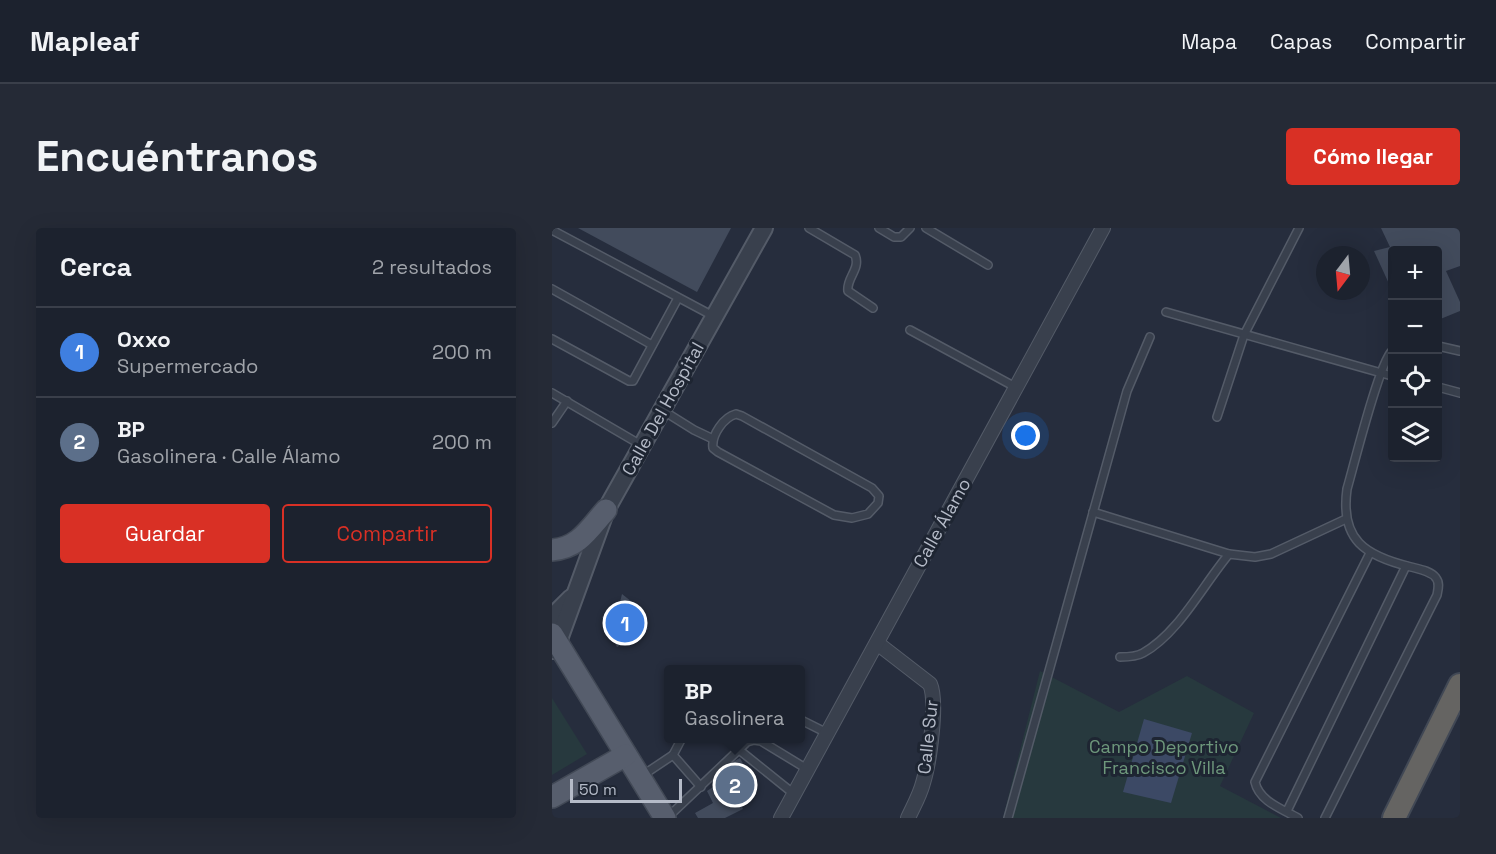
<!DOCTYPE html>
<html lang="es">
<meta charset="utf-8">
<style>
:root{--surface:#1c222e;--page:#252a36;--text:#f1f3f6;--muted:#a0a4aa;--line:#3a3f4a;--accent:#d93025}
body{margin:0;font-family:"Space Grotesk",sans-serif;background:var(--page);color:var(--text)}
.controls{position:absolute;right:18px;top:18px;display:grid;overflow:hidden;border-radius:6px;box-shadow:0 6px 24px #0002}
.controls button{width:54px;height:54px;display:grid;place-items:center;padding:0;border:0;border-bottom:2px solid var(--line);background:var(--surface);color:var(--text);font:30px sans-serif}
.compass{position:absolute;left:764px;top:18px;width:54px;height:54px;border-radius:50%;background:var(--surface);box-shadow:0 6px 24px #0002;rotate:196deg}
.scale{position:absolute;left:18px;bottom:15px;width:112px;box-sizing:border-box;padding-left:6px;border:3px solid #b5bbc8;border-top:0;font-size:16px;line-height:21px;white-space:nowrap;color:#b5bbc8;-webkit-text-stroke:4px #1e2532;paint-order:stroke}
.you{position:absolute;left:474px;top:208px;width:21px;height:21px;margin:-15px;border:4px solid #fff;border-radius:50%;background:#1a73e8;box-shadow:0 0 0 9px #1a73e833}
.badge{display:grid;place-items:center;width:39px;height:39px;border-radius:50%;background:var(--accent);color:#fff;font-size:20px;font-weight:700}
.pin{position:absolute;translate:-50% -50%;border:3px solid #fff;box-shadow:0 2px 6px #0006}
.popup{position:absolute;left:112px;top:437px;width:141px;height:78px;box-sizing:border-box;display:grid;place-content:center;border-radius:6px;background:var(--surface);filter:drop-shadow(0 2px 4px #0005);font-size:20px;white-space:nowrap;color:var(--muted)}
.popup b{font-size:22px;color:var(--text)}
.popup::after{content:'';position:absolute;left:50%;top:100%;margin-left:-12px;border:12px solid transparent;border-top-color:var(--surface)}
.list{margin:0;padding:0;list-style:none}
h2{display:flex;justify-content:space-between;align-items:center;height:78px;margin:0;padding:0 24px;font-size:26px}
h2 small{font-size:20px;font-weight:400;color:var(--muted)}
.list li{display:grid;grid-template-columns:39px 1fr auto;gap:18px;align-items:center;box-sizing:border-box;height:90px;padding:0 24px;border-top:2px solid var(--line)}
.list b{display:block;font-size:22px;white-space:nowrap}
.list p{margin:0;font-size:20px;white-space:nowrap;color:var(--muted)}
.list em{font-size:20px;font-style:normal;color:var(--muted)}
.actions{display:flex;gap:12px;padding:18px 24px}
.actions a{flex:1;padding:14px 0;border:2px solid var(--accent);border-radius:6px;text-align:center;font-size:21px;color:var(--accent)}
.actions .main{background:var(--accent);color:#fff}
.icon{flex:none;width:33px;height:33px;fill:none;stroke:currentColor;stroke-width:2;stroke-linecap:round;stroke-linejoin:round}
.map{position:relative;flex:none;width:908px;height:590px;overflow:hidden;border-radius:6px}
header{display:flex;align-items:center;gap:36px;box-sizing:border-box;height:84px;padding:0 30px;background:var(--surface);border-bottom:2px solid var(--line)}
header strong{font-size:28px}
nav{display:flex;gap:33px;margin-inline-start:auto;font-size:21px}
.intro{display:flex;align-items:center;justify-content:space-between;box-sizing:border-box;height:144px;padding:0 36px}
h1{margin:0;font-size:42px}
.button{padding:15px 27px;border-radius:6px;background:var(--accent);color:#fff;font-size:21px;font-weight:700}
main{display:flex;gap:36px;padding:0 36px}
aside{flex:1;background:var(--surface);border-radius:6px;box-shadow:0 6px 24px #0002}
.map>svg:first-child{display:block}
.green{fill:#27393e}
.water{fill:#3c4965}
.building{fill:#424b5c}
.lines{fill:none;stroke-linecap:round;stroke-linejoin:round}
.service-casing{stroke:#545b68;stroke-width:10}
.minor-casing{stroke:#545b68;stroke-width:16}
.tertiary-casing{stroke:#545b68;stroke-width:20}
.primary-casing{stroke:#424956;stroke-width:24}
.trunk-casing{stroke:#414855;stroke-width:26}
.service{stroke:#39404d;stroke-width:7}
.minor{stroke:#39404d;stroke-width:14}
.tertiary{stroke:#39404d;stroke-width:16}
.primary{stroke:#575e6d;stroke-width:21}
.trunk{stroke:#656462;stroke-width:22}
.labels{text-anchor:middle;stroke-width:6;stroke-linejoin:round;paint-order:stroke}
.street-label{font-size:18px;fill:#b5bbc8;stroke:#1e2532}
.park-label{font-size:18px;fill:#6e987c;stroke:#1e2532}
</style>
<header>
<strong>Mapleaf</strong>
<nav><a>Mapa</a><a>Capas</a><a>Compartir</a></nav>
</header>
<div class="intro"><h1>Encuéntranos</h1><a class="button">Cómo llegar</a></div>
<main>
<aside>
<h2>Cerca<small>2 resultados</small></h2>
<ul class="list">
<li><span class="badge" style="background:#3f7fe0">1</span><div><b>Oxxo</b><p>Supermercado</p></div><em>200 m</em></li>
<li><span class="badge" style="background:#5c6f8a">2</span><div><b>BP</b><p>Gasolinera · Calle Álamo</p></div><em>200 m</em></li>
</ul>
<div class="actions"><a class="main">Guardar</a><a>Compartir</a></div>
</aside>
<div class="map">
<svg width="908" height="590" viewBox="0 0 908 590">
<rect width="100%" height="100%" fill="#262d3d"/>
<g class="green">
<polygon points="488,443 567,484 635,448 702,485 668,558 729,590 451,590"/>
<polygon points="0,470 35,526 0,547"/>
</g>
<polygon class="water" points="592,491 640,505 619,575 571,564"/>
<g class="building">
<polygon points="26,0 179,0 145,64"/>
<polygon points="829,0 908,0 908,38 894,43 908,74 908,83 886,92 886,22 840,22 840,57 838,58 822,23 838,19"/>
<polygon points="70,366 80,374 96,401 65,419 62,413 63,409 50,389 67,378"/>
<polygon points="188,530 205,561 186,571 191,581 173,590 146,590 143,585 161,575 155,563 171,552 166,542"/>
</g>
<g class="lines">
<defs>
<g id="service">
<path d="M 257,0 L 303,27 C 309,41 294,50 296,63 L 321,80"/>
<polyline points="327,0 342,9 349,9 358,0"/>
<polyline points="374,0 436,37"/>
<polyline points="0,2 163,89"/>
<polyline points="0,61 100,117"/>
<polyline points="614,84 840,148"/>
<polyline points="358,102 465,160"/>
<polyline points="0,111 77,153 81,153 126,70"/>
<polyline points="886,118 908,123"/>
<polyline points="886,159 908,165"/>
<polyline points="0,165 89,217"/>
<polyline points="110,182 142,202 161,211"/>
<path d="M 184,186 L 190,188 L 320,260 L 327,268 L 326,275 L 316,286 L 300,290 L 282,287 L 166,224 L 161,220 C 159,207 172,189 184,186 Z"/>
<polyline points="665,189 692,107 747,0"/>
<polyline points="0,195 15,173"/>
<polyline points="541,284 677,326"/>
<path d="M 568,429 C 575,429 584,429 591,425 C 626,406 651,357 677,326 L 703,329 L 719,326 L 794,291"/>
<polyline points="249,492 275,505"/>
<polyline points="130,510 121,527 149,559"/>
<polyline points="186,521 242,566"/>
<polyline points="91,547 121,527"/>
<polyline points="735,583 854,338"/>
<polyline points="116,589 195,514 202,512 209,513 255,541"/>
<polyline points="456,590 575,163 598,109"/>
<path d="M 746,590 C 730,581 707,573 703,554 L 818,325"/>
<path d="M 773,590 L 885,367 C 886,361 888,355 884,350 C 879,343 867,341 859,339 C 813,328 788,312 795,261 C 802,237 827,135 840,123"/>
</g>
<g id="minor">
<path d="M 325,415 L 378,456 C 386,474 377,536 371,555 C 368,567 361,579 356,590"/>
<polyline points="229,590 551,0"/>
</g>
<g id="tertiary">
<polyline points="0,389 19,370"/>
<polyline points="1,422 6,414 54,282 212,0"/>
</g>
<g id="primary">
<path d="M 0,322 C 27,320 37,301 54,282"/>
<polyline points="0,406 113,590"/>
<polyline points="0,569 74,527"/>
</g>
<polyline id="trunk" points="842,590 908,457"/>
</defs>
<use href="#service" class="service-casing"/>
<use href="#minor" class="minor-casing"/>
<use href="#tertiary" class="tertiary-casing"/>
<use href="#primary" class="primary-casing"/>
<use href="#trunk" class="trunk-casing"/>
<use href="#service" class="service"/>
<use href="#minor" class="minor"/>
<use href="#tertiary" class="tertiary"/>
<use href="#primary" class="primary"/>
<use href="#trunk" class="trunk"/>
</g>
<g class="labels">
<g class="street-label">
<text transform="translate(111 181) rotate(-61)" y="6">Calle Del Hospital</text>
<text transform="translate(390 295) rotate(-61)" y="6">Calle Álamo</text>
<text transform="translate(376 509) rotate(-84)" y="6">Calle Sur</text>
</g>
<g class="park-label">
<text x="612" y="525">Campo Deportivo<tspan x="612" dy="21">Francisco Villa</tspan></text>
</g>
</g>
</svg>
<div class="controls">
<button>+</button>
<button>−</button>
<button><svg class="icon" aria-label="locate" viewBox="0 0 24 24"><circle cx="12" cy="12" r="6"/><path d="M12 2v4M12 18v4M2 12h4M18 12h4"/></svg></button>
<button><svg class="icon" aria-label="layers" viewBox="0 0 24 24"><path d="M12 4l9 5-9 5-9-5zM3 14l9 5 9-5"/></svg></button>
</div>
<svg class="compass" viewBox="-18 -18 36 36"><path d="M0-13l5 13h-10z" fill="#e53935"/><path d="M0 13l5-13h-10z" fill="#a0a4aa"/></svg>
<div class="scale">50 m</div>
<div class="you"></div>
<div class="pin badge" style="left:73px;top:395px;background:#3f7fe0">1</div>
<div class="pin badge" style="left:183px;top:557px;background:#5c6f8a">2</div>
<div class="popup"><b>BP</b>Gasolinera</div>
</div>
</main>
